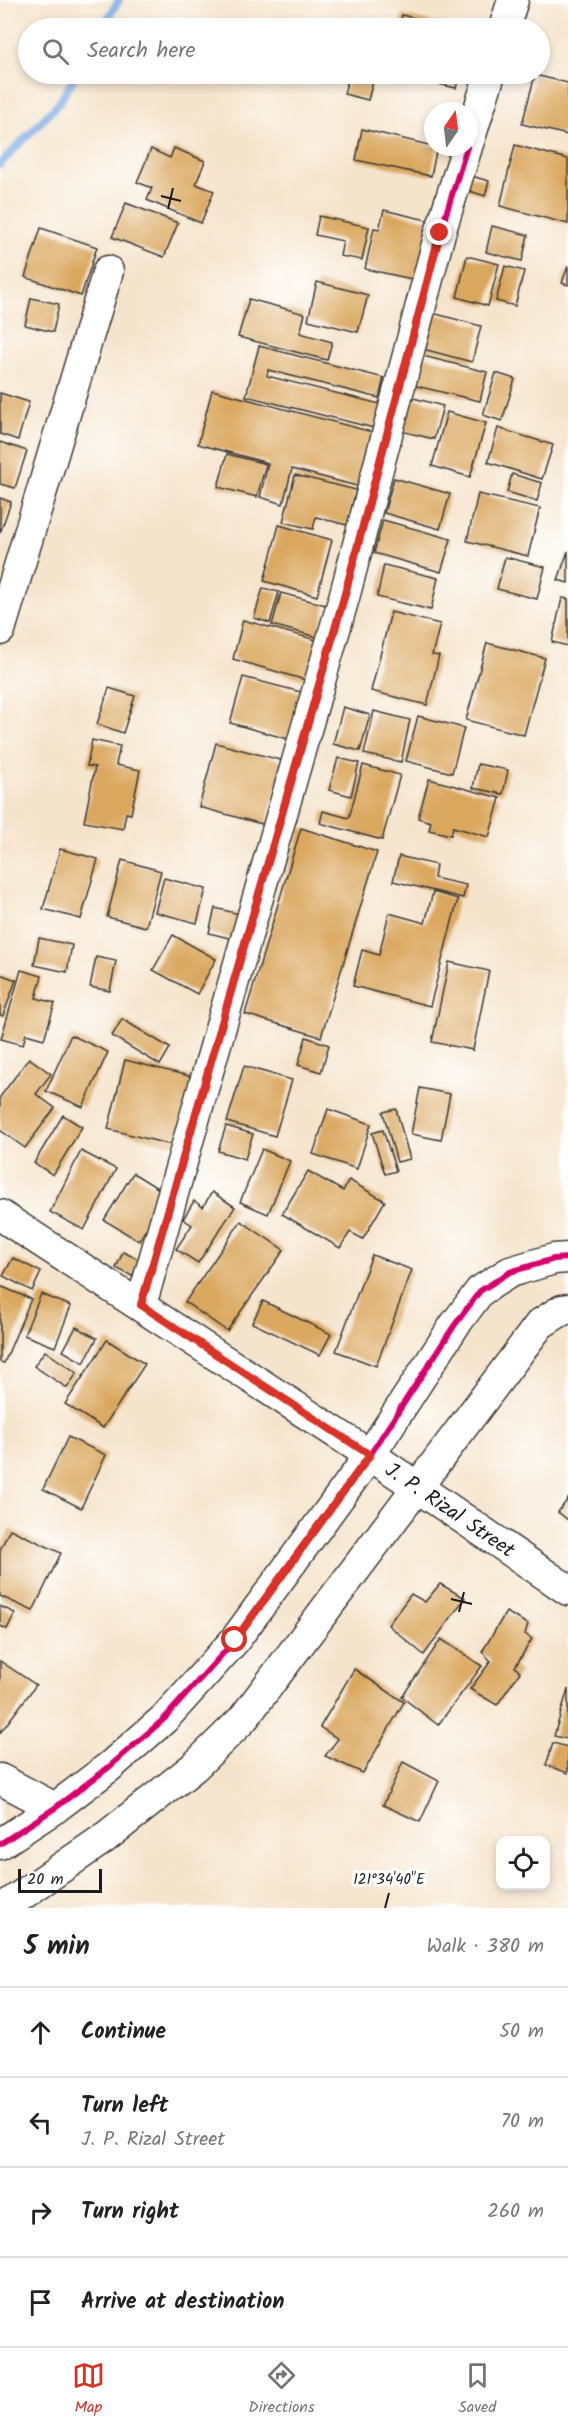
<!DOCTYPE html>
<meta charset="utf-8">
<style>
:root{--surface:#fff;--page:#f6f6f6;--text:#222;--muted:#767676;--line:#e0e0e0;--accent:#d93025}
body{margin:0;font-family:Kalam,sans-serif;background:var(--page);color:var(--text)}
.controls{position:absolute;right:18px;bottom:18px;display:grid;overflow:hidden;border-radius:12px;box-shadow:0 3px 9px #0003}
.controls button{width:54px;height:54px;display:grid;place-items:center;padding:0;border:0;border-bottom:2px solid var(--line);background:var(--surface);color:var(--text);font:30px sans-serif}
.compass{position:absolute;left:424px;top:102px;width:54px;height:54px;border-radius:50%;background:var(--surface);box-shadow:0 3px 9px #0003;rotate:14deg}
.scale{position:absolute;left:18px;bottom:15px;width:84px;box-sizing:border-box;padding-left:6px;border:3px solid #1c1c1c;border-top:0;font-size:16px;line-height:21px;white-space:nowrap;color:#1c1c1c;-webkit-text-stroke:4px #fff;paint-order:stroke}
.stop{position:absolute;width:18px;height:18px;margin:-14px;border:4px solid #d93025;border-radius:50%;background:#fff}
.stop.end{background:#d93025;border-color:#fff;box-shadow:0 2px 6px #0008}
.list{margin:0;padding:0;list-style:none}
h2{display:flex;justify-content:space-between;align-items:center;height:78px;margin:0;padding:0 24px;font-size:26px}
h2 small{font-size:20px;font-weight:400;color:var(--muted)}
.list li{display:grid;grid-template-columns:39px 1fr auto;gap:18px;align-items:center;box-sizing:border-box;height:90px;padding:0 24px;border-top:2px solid var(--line)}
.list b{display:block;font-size:22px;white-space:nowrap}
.list p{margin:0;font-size:20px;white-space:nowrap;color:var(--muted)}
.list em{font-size:20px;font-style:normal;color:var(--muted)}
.icon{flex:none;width:33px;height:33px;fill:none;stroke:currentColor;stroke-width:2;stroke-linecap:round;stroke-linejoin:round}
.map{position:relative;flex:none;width:568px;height:1908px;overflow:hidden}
.search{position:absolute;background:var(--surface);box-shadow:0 3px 9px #0003;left:18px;right:18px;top:18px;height:66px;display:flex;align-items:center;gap:15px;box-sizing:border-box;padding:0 21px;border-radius:33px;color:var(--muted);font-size:22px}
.sheet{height:438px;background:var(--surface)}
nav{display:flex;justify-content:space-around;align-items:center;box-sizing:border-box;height:84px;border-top:2px solid var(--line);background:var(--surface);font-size:16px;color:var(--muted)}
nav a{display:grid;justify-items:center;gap:3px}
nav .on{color:var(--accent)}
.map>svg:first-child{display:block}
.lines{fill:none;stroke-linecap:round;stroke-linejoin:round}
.stream{stroke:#75a6e0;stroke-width:8}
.building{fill:#daa75f}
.minor-casing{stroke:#3d3a36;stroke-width:33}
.minor{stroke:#fff;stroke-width:30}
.cycleway-casing{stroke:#fff;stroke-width:10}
.cycleway{stroke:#d6006c;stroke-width:6}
.route{stroke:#d93025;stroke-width:8}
.ticks{fill:none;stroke:#1c1c1c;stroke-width:2}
.labels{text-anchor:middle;stroke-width:6;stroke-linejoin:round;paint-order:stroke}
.street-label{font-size:21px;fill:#1c1c1c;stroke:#fff}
.ticks-label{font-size:15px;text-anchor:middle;fill:#1c1c1c;stroke:#fff;stroke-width:6;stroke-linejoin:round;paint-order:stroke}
</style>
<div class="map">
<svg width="568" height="1908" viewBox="0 0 568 1908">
<rect width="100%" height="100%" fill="#fff"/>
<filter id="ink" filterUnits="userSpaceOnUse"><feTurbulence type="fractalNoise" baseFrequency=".0167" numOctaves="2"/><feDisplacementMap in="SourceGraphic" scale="12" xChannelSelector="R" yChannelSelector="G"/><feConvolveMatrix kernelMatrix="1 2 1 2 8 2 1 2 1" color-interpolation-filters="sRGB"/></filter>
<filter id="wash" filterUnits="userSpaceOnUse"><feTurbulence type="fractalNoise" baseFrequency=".008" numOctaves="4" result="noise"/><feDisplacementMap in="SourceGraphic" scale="24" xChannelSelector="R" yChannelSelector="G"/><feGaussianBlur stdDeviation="1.35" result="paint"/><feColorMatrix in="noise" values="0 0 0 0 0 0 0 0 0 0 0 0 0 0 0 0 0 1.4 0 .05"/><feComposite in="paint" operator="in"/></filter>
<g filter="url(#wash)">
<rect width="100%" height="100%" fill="#f5e4cc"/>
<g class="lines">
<g class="stream">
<polyline points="102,28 119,0"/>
<polyline points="0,164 59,103 76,74"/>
</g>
</g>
<g id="blocks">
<g class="building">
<polygon points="402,15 454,28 399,28"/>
<polygon points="349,74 375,74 368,100 344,94"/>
<polygon points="403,74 460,74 456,88 403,76"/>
<polygon points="535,75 568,83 568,135 522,124"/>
<polygon points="362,129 437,147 431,176 356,160"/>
<polygon points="515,145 568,159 568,224 500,206"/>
<polygon points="174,148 205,161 196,184 214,191 201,223 147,200 152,188 137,182 151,149 170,158"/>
<polygon points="468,175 489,181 485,196 464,189"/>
<polygon points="126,203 178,223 164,257 112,237"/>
<polygon points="384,210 431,221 417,280 365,269 374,228 379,229"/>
<polygon points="319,216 369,227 362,260 340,256 343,241 315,235"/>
<polygon points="492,226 528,235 522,261 486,252"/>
<polygon points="41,228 97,247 81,296 25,277"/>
<polygon points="467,256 499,264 488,306 457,297"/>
<polygon points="505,266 524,271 515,306 496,301"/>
<polygon points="568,266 568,285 562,283"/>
<polygon points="317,282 368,295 358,332 308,320"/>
<polygon points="31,298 59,304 53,332 25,325"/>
<polygon points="249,299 305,314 300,333 332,342 327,360 238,337"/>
<polygon points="429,312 481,326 472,362 419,348"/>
<polygon points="259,346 384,378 379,398 268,370 267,376 384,405 378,429 246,396"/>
<polygon points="419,355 487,372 480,401 412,385"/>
<polygon points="496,373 515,379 502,421 483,415"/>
<polygon points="212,390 376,433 361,487 292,469 283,504 260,497 268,463 198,444"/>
<polygon points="0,393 29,402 18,440 0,434"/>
<polygon points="410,397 443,406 434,439 401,431"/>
<polygon points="447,412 486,423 470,477 432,466"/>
<polygon points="498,428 553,445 542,479 488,462"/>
<polygon points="0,442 27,451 15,488 0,484"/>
<polygon points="227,454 266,464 257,497 218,487"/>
<polygon points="512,474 542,483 537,501 507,492"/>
<polygon points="295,475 356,490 347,525 316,517 313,529 283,522"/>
<polygon points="394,478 450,494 440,529 384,513"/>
<polygon points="478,494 540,508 528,556 467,541"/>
<polygon points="0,498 11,502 0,533"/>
<polygon points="383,520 451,539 441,572 374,553"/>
<polygon points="279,525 332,540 317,596 264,581"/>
<polygon points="568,551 568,583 558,580"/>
<polygon points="505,557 545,567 537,599 497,589"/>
<polygon points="384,565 438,578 431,610 377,597"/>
<polygon points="263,588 279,592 270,623 254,618"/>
<polygon points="281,593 326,605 317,637 272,625"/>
<polygon points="562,598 568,599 568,646 552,642"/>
<polygon points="391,612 440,624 432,655 439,656 427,705 371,691"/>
<polygon points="243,620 320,641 309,681 233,659"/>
<polygon points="487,643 545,658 524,735 466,720"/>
<polygon points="243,677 301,692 288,739 230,723"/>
<polygon points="109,688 135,696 123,733 97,724"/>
<polygon points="343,707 370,715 360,751 333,744"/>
<polygon points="374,711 410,720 401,762 364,754"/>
<polygon points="418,716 464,728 452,773 406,761"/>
<polygon points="92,740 120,746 116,765 140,770 131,814 126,813 123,829 84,822 95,767 87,766"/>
<polygon points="216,743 284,761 266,825 199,807"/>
<polygon points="338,758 359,763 351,796 329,790"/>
<polygon points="478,764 508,770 503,794 473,788"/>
<polygon points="363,765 400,775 382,840 320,823 323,811 349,818"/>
<polygon points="429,779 500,798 489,837 453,827 451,835 429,830 431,822 418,818"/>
<polygon points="301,828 377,852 321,1037 245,1014"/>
<polygon points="60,849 98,859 81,919 43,909"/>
<polygon points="399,856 436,865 434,878 466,885 463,898 393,881"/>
<polygon points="122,860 161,871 146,927 107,917"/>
<polygon points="164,878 206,889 197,923 155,912"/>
<polygon points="433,892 458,899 430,1006 353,986 362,950 379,955 389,913 425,923"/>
<polygon points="215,908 247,916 241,941 209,933"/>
<polygon points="173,935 216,959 197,994 153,970"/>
<polygon points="39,938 72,945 67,972 34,965"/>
<polygon points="96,957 116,961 110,991 90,987"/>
<polygon points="449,962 489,971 473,1050 432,1042"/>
<polygon points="21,970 42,976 36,998 55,1003 44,1039 26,1034 23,1045 1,1039"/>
<polygon points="0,974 16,980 3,1016 0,1015"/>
<polygon points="122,1019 170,1048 160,1065 112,1036"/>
<polygon points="71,1035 108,1052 83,1107 46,1091"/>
<polygon points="306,1037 329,1045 321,1072 298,1065"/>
<polygon points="29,1058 51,1074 36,1094 55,1108 25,1148 0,1130 0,1097"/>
<polygon points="125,1060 193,1077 176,1146 108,1129"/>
<polygon points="244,1066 292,1080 275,1136 227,1122"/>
<polygon points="420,1088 450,1094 441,1140 411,1134"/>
<polygon points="328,1109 371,1124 357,1169 313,1154"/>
<polygon points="396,1109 410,1159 397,1162 383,1112"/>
<polygon points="63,1115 82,1127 53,1175 34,1163"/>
<polygon points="226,1126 253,1134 245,1159 218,1151"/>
<polygon points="383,1130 396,1171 385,1174 372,1133"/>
<polygon points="262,1149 290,1161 268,1214 240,1202"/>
<polygon points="81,1151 116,1169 84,1230 50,1212"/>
<polygon points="308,1171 343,1191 349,1180 385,1201 363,1239 350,1232 340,1248 282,1214"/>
<polygon points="133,1173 167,1194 139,1241 104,1220"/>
<polygon points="212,1192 235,1207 198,1263 176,1249 192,1225 183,1219 194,1201 203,1207"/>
<polygon points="241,1221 284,1250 227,1331 185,1302"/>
<polygon points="123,1252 140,1260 132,1276 116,1268"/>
<polygon points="372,1255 412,1270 376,1366 336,1351"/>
<polygon points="13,1258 41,1272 32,1291 3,1276"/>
<polygon points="0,1286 31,1299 4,1363 0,1362"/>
<polygon points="41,1294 71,1306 55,1347 24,1335"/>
<polygon points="263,1301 331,1334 320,1355 252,1323"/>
<polygon points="76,1327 97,1338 84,1363 63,1351"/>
<polygon points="107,1340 145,1364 103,1428 65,1404"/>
<polygon points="45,1351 77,1373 67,1388 34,1366"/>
<polygon points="68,1437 106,1455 81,1508 43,1489"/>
<polygon points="568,1499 568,1520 558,1512"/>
<polygon points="10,1529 61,1553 33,1611 0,1596 0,1550"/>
<polygon points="440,1584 465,1598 424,1655 388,1625 411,1594 425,1602"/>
<polygon points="0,1606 15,1613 7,1629 0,1626"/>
<polygon points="506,1612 528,1624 525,1634 532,1639 515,1667 520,1672 497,1705 470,1689 491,1661 482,1652"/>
<polygon points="441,1639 482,1666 438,1725 402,1697"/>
<polygon points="0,1661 36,1685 0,1733"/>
<polygon points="354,1669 404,1702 363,1773 325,1756 338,1739 320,1727"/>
<polygon points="568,1689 568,1739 554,1736"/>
<polygon points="553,1743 568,1747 568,1773 546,1765"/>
<polygon points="403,1762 439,1781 420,1822 383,1805"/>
</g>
</g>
</g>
<g filter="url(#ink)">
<use href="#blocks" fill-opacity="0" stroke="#3d3a36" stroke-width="1.5"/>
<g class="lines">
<defs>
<g id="minor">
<polyline points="504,28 513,0"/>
<polyline points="469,141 490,74"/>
<polyline points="0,630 108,271"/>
<path id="s1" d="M 0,1215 L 370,1455 L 568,1590"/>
<polyline points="141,1305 345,594 440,233 467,147"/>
<polyline points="0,1779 55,1808"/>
<polyline points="0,1844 55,1808 109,1767 164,1719 235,1640 370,1455 454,1326 480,1291 510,1272 554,1259 568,1258"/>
<polyline points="3,1908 103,1839 194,1767 243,1719 540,1324 562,1310 568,1309"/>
</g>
</defs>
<use href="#minor" class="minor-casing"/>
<use href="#minor" class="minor"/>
<defs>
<g id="cycleway">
<polyline points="141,1305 345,594 440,233 467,147"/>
<polyline points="0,1844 55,1808 109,1767 164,1719 235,1640 370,1455 454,1326 480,1291 510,1272 554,1259 568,1258"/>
</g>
</defs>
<use href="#cycleway" class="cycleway-casing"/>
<use href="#cycleway" class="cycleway"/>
</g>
</g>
<g class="lines" filter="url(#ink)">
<polyline class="route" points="235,1640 370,1455 141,1305 345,594 440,233"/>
</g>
<path class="ticks" d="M 161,196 L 181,201M 168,209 L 173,188M 451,1599 L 472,1604M 459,1612 L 464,1592M 385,1908 L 389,1893"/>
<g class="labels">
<g class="street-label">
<text dy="7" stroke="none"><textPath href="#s1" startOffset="538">J. P. Rizal Street</textPath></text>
</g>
</g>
<g class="ticks-label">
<text x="389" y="1884">121°34'40"E</text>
</g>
</svg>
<div class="controls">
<button><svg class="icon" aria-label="locate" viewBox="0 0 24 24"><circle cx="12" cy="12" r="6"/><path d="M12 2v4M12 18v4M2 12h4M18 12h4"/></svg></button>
</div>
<svg class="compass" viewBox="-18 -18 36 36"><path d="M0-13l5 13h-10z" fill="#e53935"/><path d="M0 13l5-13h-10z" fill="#767676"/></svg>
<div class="scale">20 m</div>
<div class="stop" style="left:235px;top:1640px"></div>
<div class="stop end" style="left:440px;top:233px"></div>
<div class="search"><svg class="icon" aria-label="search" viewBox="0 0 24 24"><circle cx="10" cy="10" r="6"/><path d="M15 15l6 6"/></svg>Search here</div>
</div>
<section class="sheet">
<h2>5 min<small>Walk · 380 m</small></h2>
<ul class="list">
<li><svg class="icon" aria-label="ahead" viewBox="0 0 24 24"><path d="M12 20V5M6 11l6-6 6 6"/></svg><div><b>Continue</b></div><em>50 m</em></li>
<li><svg class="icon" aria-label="left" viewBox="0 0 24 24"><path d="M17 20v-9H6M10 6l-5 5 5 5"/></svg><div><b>Turn left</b><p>J. P. Rizal Street</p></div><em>70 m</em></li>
<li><svg class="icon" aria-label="right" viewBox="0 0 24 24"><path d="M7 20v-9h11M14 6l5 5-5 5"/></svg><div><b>Turn right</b></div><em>260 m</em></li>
<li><svg class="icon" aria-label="arrive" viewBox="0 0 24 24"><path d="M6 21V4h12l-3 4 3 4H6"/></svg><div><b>Arrive at destination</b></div></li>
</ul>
</section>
<nav>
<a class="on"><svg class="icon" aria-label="map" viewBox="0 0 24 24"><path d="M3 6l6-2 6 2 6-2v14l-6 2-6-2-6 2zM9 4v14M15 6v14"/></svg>Map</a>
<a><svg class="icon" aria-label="directions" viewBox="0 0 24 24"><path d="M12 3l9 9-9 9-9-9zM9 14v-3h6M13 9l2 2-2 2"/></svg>Directions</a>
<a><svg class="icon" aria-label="saved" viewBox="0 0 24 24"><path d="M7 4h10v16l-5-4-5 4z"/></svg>Saved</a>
</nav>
